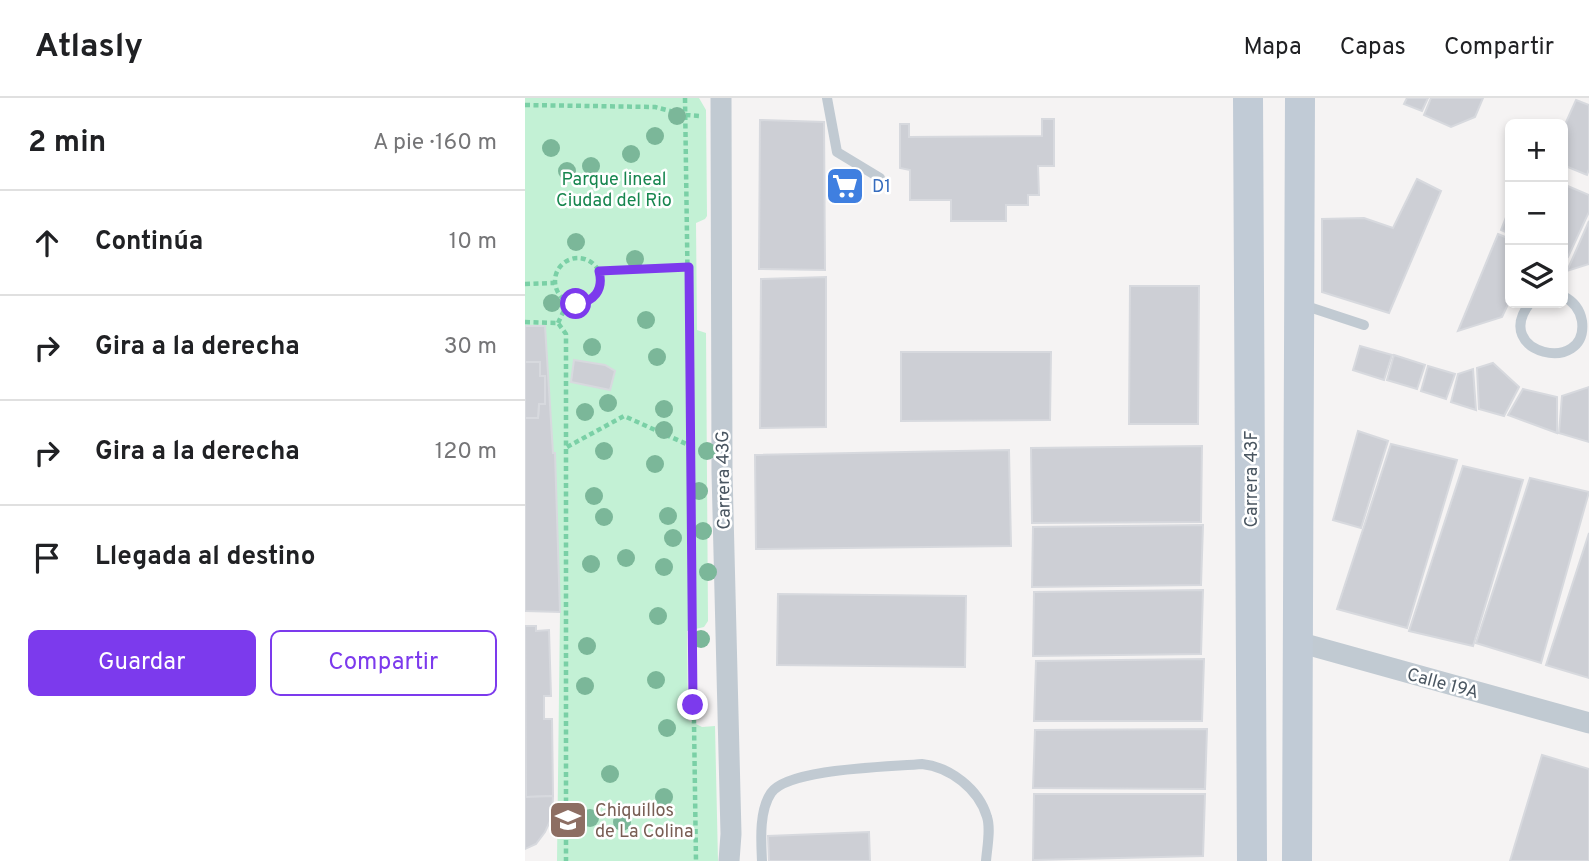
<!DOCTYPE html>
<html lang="es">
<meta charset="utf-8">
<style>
:root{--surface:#fff;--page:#f6f6f6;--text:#202124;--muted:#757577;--line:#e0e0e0;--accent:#7c3aed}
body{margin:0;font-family:Overpass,sans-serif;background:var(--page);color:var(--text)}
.controls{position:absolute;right:21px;top:21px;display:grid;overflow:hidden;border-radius:10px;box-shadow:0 4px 10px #0003}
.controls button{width:63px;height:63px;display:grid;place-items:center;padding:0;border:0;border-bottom:2px solid var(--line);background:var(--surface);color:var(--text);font:35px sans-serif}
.stop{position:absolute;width:21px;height:21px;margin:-16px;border:5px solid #7c3aed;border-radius:50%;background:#fff}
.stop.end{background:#7c3aed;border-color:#fff;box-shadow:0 2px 7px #0008}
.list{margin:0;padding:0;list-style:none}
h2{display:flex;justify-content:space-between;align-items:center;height:91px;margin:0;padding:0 28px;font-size:30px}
h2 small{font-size:23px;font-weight:400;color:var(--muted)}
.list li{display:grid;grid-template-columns:46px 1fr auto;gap:21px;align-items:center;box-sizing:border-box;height:105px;padding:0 28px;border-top:2px solid var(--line)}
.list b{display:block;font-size:26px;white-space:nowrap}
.list em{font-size:23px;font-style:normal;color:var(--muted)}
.actions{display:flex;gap:14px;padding:21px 28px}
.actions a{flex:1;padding:16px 0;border:2px solid var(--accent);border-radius:10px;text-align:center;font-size:24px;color:var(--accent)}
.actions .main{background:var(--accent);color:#fff}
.icon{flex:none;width:38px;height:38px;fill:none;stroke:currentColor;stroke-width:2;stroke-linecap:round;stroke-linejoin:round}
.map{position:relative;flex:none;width:1064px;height:763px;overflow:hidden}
header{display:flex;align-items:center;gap:42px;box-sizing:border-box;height:98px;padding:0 35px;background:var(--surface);border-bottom:2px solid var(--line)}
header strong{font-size:33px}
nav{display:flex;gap:38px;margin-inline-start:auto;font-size:24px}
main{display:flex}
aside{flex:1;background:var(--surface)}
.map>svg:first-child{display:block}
.green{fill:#c3f1d5}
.building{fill:#cdcfd5;stroke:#d7d9de;stroke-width:2}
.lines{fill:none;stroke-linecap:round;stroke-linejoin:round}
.path{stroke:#7ad0a6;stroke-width:4.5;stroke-dasharray:5 3.5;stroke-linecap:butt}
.lane{stroke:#c1cad2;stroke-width:10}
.street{stroke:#c1cad2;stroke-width:21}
.secondary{stroke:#c1cbd6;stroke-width:30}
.tree{fill:#7bb799}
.route{stroke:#7c3aed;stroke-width:9}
.labels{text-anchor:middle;stroke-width:5;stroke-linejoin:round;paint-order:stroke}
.park-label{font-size:18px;fill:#17864f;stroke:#fff}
.shop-label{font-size:18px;fill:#366cbe;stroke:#fff;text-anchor:start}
.street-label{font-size:18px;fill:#4a5661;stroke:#fff}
.education-label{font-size:18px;fill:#785e54;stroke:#fff;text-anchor:start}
</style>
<header>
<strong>Atlasly</strong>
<nav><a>Mapa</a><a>Capas</a><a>Compartir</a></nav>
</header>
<main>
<aside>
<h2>2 min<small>A pie · 160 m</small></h2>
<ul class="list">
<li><svg class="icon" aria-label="ahead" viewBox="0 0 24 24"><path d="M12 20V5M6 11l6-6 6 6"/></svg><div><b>Continúa</b></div><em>10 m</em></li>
<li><svg class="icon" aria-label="right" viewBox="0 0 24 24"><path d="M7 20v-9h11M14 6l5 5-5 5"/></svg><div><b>Gira a la derecha</b></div><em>30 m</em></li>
<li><svg class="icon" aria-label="right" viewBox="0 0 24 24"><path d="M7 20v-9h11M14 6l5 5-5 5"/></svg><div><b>Gira a la derecha</b></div><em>120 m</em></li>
<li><svg class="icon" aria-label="arrive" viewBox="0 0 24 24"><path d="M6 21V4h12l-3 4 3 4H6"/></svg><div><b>Llegada al destino</b></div></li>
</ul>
<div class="actions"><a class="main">Guardar</a><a>Compartir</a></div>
</aside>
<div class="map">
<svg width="1064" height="763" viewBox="0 0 1064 763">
<rect width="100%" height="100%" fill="#f5f3f3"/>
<polygon class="green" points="0,0 174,0 181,12 182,118 180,121 171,125 172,232 181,235 183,523 179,529 162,533 163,622 177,629 190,628 193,763 32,763 35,514 30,356 28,355 0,228"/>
<g class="building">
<polygon points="882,0 903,0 897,13 879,6"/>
<polygon points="906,0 958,0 950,19 926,29 899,17"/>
<polygon points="1051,2 1064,7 1064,71 1062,77 1038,67 1038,31"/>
<polygon points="517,21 529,21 529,68 513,68 514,97 503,97 503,107 481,107 481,123 426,123 426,102 385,102 385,72 375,70 375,26 384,26 384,39 517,38"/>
<polygon points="235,22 299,24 300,172 234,171"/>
<polygon points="892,81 916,93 864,215 797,194 797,121 839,120 868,130"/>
<polygon points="1038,86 1064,97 1064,114 1043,159 1038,157"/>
<polygon points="985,109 985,136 976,132"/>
<polygon points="1064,123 1064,166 1042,173"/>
<polygon points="973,136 985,141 985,202 977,219 933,233"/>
<polygon points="301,179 301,329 235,330 236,181"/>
<polygon points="605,188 674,188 673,326 604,326"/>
<polygon points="0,228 20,228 28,355 30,355 35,514 0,513 0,320 13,320 14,306 20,306 20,278 15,278 15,264 0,264"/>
<polygon points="835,248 867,257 859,282 828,272"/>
<polygon points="376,254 526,254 525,322 376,323"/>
<polygon points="869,257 900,267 892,291 862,282"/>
<polygon points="49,262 80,267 90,273 85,292 46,284"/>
<polygon points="0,264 15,264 15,278 20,278 20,306 14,306 13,320 0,320"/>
<polygon points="968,265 994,289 979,318 954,311 952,270"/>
<polygon points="903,268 930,276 921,301 896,293"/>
<polygon points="948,271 951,312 926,304 933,276"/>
<polygon points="1064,289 1064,344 1034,335 1037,298"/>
<polygon points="998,291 1032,299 1032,335 983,317"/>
<polygon points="833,333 863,343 836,430 808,422"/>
<polygon points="866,346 932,362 882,530 812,511"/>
<polygon points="677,348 676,424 507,425 506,350"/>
<polygon points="484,352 486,448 231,451 230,357"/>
<polygon points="938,368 998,382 948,548 884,533"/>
<polygon points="1005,380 1064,394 1016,565 951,545"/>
<polygon points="678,427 676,487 507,489 508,429"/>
<polygon points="1064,435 1064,580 1021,567"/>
<polygon points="678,492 676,556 508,558 509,494"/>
<polygon points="253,496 441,498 440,569 252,567"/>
<polygon points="0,528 11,528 11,533 24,532 26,598 19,598 19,621 27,621 28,698 1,699"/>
<polygon points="679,561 677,623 509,623 511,563"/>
<polygon points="682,631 680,691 508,690 510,632"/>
<polygon points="1017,657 1064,671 1064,763 985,763"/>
<polygon points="0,682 1,699 28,698 27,719 20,734 11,746 0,751"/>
<polygon points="509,696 680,696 678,758 508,762"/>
<polygon points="344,734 345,763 244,763 243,738"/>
</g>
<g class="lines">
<g class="path">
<polyline points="160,0 171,763"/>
<polyline points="0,7 130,9 161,17 174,18"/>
<circle cx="53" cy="183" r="23"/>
<polyline points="74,173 164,169"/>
<polyline points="0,186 29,185"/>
<polyline points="0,224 33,225 41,236 41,763"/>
<polyline points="33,225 43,204"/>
<polyline points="42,349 99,318 166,348"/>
</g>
<g class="lane">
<polyline points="302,0 312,54 355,80"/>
<path d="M 1005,205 C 965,256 1064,278 1057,223 C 1055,211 1048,203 1038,198"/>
<polyline points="775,206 839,227"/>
<path d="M 237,763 C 236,742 234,713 246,695 C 263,670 366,669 397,666 C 425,669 454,691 462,719 C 466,731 462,750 461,763"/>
</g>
<g class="street">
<polyline points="196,0 197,374 206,736 204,763"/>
<polyline points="773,544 1064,625"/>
</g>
<g class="secondary">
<polyline points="723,0 727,763"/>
<polyline points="772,763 775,0"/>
</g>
</g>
<g class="tree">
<circle cx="152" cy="18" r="9"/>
<circle cx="130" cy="38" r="9"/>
<circle cx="26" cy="50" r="9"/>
<circle cx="106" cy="56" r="9"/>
<circle cx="66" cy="68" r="9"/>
<circle cx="42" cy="73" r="9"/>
<circle cx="51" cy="144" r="9"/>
<circle cx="110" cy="161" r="9"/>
<circle cx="27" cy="205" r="9"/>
<circle cx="121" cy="222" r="9"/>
<circle cx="67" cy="249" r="9"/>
<circle cx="132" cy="259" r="9"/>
<circle cx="83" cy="305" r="9"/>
<circle cx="139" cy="311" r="9"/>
<circle cx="60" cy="314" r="9"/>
<circle cx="139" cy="332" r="9"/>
<circle cx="79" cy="353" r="9"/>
<circle cx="182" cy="353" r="9"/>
<circle cx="130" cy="366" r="9"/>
<circle cx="174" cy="393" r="9"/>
<circle cx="69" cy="398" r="9"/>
<circle cx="143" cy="418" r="9"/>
<circle cx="79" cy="419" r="9"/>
<circle cx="178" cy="433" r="9"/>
<circle cx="148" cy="440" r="9"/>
<circle cx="101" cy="460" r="9"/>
<circle cx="66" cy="466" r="9"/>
<circle cx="139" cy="469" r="9"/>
<circle cx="183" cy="474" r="9"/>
<circle cx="133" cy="518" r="9"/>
<circle cx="176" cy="541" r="9"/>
<circle cx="62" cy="548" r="9"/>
<circle cx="131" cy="582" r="9"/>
<circle cx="60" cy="588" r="9"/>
<circle cx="142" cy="630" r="9"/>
<circle cx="85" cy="676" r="9"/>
<circle cx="139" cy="699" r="9"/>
<circle cx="65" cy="720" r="9"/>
<circle cx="97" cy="724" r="9"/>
</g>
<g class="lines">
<path class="route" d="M 51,206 C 69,204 79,192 74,173 L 164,169 L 168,607"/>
</g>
<defs>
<symbol id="supermarket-square" viewBox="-11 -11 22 22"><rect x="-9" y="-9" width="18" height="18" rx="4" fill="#3f7fe0" stroke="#fff"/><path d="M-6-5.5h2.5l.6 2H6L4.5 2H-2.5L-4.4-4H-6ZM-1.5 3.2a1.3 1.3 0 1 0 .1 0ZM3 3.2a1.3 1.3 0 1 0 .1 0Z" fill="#fff"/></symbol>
<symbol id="school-square" viewBox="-11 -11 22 22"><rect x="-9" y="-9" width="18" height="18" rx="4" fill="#8d6e63" stroke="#fff"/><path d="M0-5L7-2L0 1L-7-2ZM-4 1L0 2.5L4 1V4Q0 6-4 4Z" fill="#fff"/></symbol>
</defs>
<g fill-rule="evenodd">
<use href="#supermarket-square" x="298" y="66" width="44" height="44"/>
<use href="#school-square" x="21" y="700" width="44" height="44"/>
</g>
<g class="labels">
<g class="park-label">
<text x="89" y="87">Parque lineal<tspan x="89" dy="21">Ciudad del Rio</tspan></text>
</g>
<g class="shop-label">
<text x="347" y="94">D1</text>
</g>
<g class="street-label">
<text transform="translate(726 381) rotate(-90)" y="6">Carrera 43F</text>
<text transform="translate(198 382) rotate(-91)" y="6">Carrera 43G</text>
<text transform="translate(918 585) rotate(15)" y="6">Calle 19A</text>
</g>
<g class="education-label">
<text x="70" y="718">Chiquillos<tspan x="70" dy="21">de La Colina</tspan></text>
</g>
</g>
</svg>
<div class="controls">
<button>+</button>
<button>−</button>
<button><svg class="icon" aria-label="layers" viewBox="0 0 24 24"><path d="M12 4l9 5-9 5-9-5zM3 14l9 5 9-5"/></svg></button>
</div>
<div class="stop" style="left:51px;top:206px"></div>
<div class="stop end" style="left:168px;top:607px"></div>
</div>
</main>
